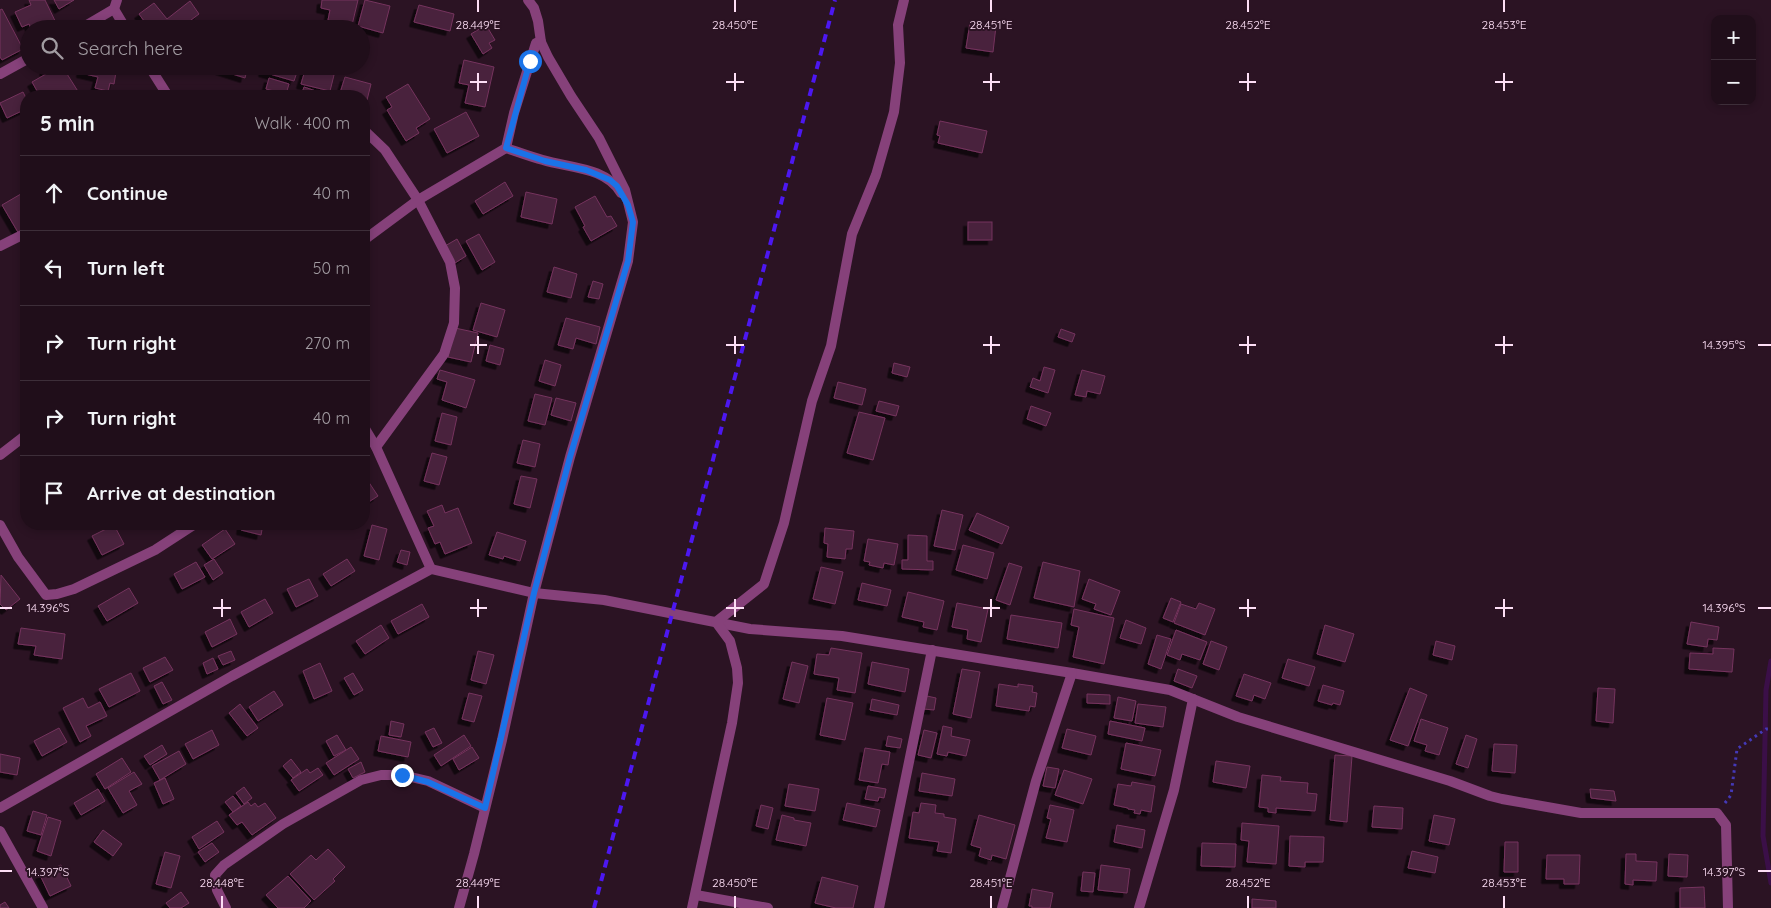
<!DOCTYPE html>
<meta charset="utf-8">
<style>
:root{--surface:#200e1a;--page:#281723;--text:#f1f3f6;--muted:#a29ca2;--line:#3d2e39}
body{margin:0;font-family:Quicksand,sans-serif;background:var(--page);color:var(--text)}
.controls{position:absolute;right:15px;top:15px;display:grid;overflow:hidden;border-radius:10px;box-shadow:0 2px 8px #0003}
.controls button{width:45px;height:45px;display:grid;place-items:center;padding:0;border:0;border-bottom:1px solid var(--line);background:var(--surface);color:var(--text);font:25px sans-serif}
.stop{position:absolute;width:15px;height:15px;margin:-11px;border:4px solid #1a73e8;border-radius:50%;background:#fff}
.stop.end{background:#1a73e8;border-color:#fff;box-shadow:0 1px 5px #0008}
.list{margin:0;padding:0;list-style:none}
h2{display:flex;justify-content:space-between;align-items:center;height:65px;margin:0;padding:0 20px;font-size:21px}
h2 small{font-size:16px;font-weight:400;color:var(--muted)}
.list li{display:grid;grid-template-columns:32px 1fr auto;gap:15px;align-items:center;box-sizing:border-box;height:75px;padding:0 20px;border-top:1px solid var(--line)}
.list b{display:block;font-size:19px;white-space:nowrap}
.list em{font-size:16px;font-style:normal;color:var(--muted)}
.icon{flex:none;width:28px;height:28px;fill:none;stroke:currentColor;stroke-width:2;stroke-linecap:round;stroke-linejoin:round}
.map{position:relative;flex:none;width:1771px;height:908px;overflow:hidden}
.search{position:absolute;background:var(--surface);box-shadow:0 2px 8px #0003;left:20px;top:20px;width:350px;height:55px;display:flex;align-items:center;gap:12px;box-sizing:border-box;padding:0 18px;border-radius:28px;color:var(--muted);font-size:19px}
.panel{position:absolute;background:var(--surface);box-shadow:0 2px 8px #0003;left:20px;top:90px;width:350px;height:440px;border-radius:20px}
.map>svg:first-child{display:block}
.lines{fill:none;stroke-linecap:round;stroke-linejoin:round}
.stream{stroke:#3b0f48;stroke-width:5}
.building{fill:#4a203c;stroke:#75345e;filter:url(#shadow)}
.path{stroke:#4439b7;stroke-width:3;stroke-dasharray:2.5 4;stroke-linecap:butt}
.street{stroke:#86417a;stroke-width:10}
.rail{stroke:#4c17f1;stroke-width:4;stroke-dasharray:8 6;stroke-linecap:butt}
.route{stroke:#1a73e8;stroke-width:6}
.ticks{fill:none;stroke:#fddef5;stroke-width:2}
.ticks-label{font-size:12px;text-anchor:middle;fill:#fddef5;stroke:#2b1323;stroke-width:4;stroke-linejoin:round;paint-order:stroke}
</style>
<div class="map">
<svg width="1771" height="908" viewBox="0 0 1771 908">
<defs>
<filter id="shadow"><feDropShadow dx="-4.5" dy="4.5" stdDeviation="0" flood-color="#0009"/></filter>
</defs>
<rect width="100%" height="100%" fill="#2b1323"/>
<g class="lines">
<polyline class="stream" points="1771,661 1766,690 1763,836 1771,883"/>
</g>
<g class="building">
<polygon points="29,0 45,0 58,27 54,29 31,29 29,24 22,27 15,12 31,5"/>
<polygon points="54,0 74,0 59,9"/>
<polygon points="322,0 358,0 352,25 328,20 330,10 321,8"/>
<polygon points="365,0 390,6 383,33 358,26"/>
<polygon points="190,1 199,14 179,29 150,29 139,14 154,3 167,19"/>
<polygon points="419,5 454,14 450,31 414,22"/>
<polygon points="2,9 23,49 2,60 0,57 0,10"/>
<polygon points="970,23 996,26 993,52 966,48"/>
<polygon points="486,25 495,40 489,43 492,48 483,54 471,34"/>
<polygon points="464,60 494,67 485,107 465,103 469,85 459,83"/>
<polygon points="50,66 62,66 79,93 74,96 60,96 56,91 47,96 40,96 32,82 46,74 44,70"/>
<polygon points="82,66 117,66 114,84 110,83 108,91 95,88 98,77 81,73"/>
<polygon points="222,66 248,66 245,78 220,70"/>
<polygon points="265,66 299,66 294,81 263,72"/>
<polygon points="306,67 334,75 330,91 301,84"/>
<polygon points="345,77 371,84 367,100 364,99 364,96 353,96 340,93"/>
<polygon points="269,78 289,84 286,94 266,89"/>
<polygon points="408,84 430,119 416,128 419,133 406,141 387,110 392,107 386,97"/>
<polygon points="304,87 322,93 321,96 301,96"/>
<polygon points="23,92 26,98 26,109 7,118 0,103"/>
<polygon points="466,112 479,136 447,153 434,129"/>
<polygon points="940,121 987,131 982,153 938,143 940,136 937,135"/>
<polygon points="505,182 513,196 483,214 475,201"/>
<polygon points="26,191 26,230 19,234 2,205"/>
<polygon points="526,192 557,199 552,224 521,217"/>
<polygon points="595,196 607,217 611,216 617,226 591,241 583,227 585,226 575,207"/>
<rect x="968" y="222" width="24" height="18"/>
<polygon points="479,234 495,262 482,270 466,241"/>
<polygon points="457,239 466,256 455,263 445,246"/>
<polygon points="554,267 577,274 571,298 547,292"/>
<polygon points="593,281 603,284 599,299 588,297"/>
<polygon points="481,303 505,310 497,337 473,330"/>
<polygon points="566,318 600,327 596,344 576,338 573,349 558,345"/>
<polygon points="455,328 478,333 471,362 448,357"/>
<polygon points="1061,329 1075,334 1072,342 1058,337"/>
<polygon points="490,345 504,349 500,365 486,361"/>
<polygon points="545,360 561,365 555,386 539,381"/>
<polygon points="894,363 910,367 907,377 892,373"/>
<polygon points="1044,367 1055,370 1048,393 1030,387 1033,378 1040,381"/>
<polygon points="440,370 475,380 466,408 442,400 447,382 437,379"/>
<polygon points="1082,370 1105,376 1100,394 1087,391 1086,397 1075,395"/>
<polygon points="838,382 866,389 862,405 834,398"/>
<polygon points="535,394 552,398 545,425 528,421"/>
<polygon points="556,398 576,403 571,421 551,415"/>
<polygon points="879,401 899,406 896,416 876,411"/>
<polygon points="1031,406 1051,413 1046,426 1027,419"/>
<polygon points="859,412 885,418 873,460 847,453"/>
<polygon points="442,413 457,417 451,445 435,441"/>
<polygon points="523,440 540,444 535,467 517,463"/>
<polygon points="432,453 447,457 439,485 424,481"/>
<polygon points="364,475 378,496 364,505"/>
<polygon points="521,476 537,479 530,508 514,504"/>
<polygon points="442,505 445,513 458,508 472,543 445,554 440,542 435,544 428,528 434,526 427,511"/>
<polygon points="942,510 963,515 955,550 934,546"/>
<polygon points="977,513 1009,527 1002,544 969,530"/>
<polygon points="242,524 263,524 261,535 241,530"/>
<polygon points="114,525 124,544 102,555 92,536"/>
<polygon points="372,525 387,529 379,560 364,556"/>
<polygon points="825,528 854,531 852,549 846,549 845,559 827,557 828,544 824,543"/>
<polygon points="225,529 235,544 212,559 202,545"/>
<polygon points="497,532 526,541 520,561 504,556 503,559 489,555"/>
<polygon points="908,535 927,536 927,561 933,561 933,570 902,569 902,560 908,560"/>
<polygon points="868,539 898,544 894,565 884,563 883,568 869,565 870,562 864,561"/>
<polygon points="963,545 994,553 987,579 956,570"/>
<polygon points="401,550 410,552 407,565 397,562"/>
<polygon points="214,559 223,573 213,580 204,565"/>
<polygon points="347,559 355,571 331,586 323,574"/>
<polygon points="196,562 205,577 182,589 174,574"/>
<polygon points="1043,562 1080,571 1074,607 1034,598"/>
<polygon points="1009,563 1022,567 1010,605 996,600"/>
<polygon points="821,567 843,572 835,604 813,599"/>
<polygon points="1,575 20,599 6,610 0,604"/>
<polygon points="309,579 318,596 296,607 287,589"/>
<polygon points="1089,579 1120,591 1111,615 1094,609 1096,604 1082,599"/>
<polygon points="862,583 891,590 887,606 858,600"/>
<polygon points="129,588 138,603 107,621 98,606"/>
<polygon points="908,592 944,601 937,630 923,627 924,622 902,617"/>
<polygon points="1171,598 1181,602 1173,622 1163,618"/>
<polygon points="265,599 273,613 249,627 241,612"/>
<polygon points="957,603 988,609 981,642 967,639 968,630 952,627"/>
<polygon points="1199,603 1215,609 1205,635 1174,623 1181,604 1196,609"/>
<polygon points="422,604 429,617 398,634 391,621"/>
<polygon points="1074,609 1114,618 1104,664 1073,657 1079,627 1071,625"/>
<polygon points="1011,615 1062,623 1058,648 1007,639"/>
<polygon points="230,619 237,634 212,647 205,632"/>
<polygon points="1126,620 1146,628 1141,644 1120,638"/>
<polygon points="1691,622 1719,627 1717,640 1708,639 1707,647 1687,644"/>
<polygon points="381,625 389,638 365,654 356,641"/>
<polygon points="1325,625 1354,634 1345,662 1317,654"/>
<polygon points="21,628 65,634 62,659 34,655 36,646 18,644"/>
<polygon points="1176,630 1207,642 1200,660 1182,654 1180,660 1167,655"/>
<polygon points="1157,635 1171,639 1161,669 1148,664"/>
<polygon points="1211,641 1227,647 1219,670 1203,664"/>
<polygon points="1436,641 1455,646 1452,660 1433,655"/>
<polygon points="831,648 862,653 855,693 837,690 839,678 814,674 817,654 829,655"/>
<polygon points="1713,648 1734,649 1732,672 1689,669 1690,653 1713,654"/>
<polygon points="231,651 235,660 223,665 218,656"/>
<polygon points="478,651 494,655 486,684 471,680"/>
<polygon points="165,657 173,670 150,682 143,668"/>
<polygon points="213,658 218,669 207,674 203,663"/>
<polygon points="1288,659 1315,667 1309,686 1282,678"/>
<polygon points="792,662 808,666 799,703 783,699"/>
<polygon points="872,662 909,669 905,692 868,684"/>
<polygon points="320,663 332,691 314,699 303,671"/>
<polygon points="962,669 980,672 971,718 953,714"/>
<polygon points="1178,669 1197,676 1192,688 1174,681"/>
<polygon points="131,673 140,691 109,707 99,689"/>
<polygon points="353,673 363,690 354,695 344,678"/>
<polygon points="1244,674 1271,683 1265,699 1254,695 1252,701 1236,696"/>
<polygon points="162,682 172,700 163,704 154,686"/>
<polygon points="999,684 1018,687 1018,684 1033,686 1032,692 1037,693 1035,707 1030,706 1029,711 996,706"/>
<polygon points="1323,685 1344,691 1340,705 1333,703 1332,705 1318,701"/>
<polygon points="1410,688 1427,695 1408,746 1390,740"/>
<polygon points="1598,688 1615,689 1613,723 1596,721"/>
<polygon points="274,691 283,705 258,721 249,707"/>
<polygon points="469,693 482,696 474,722 462,719"/>
<polygon points="1087,694 1110,695 1110,704 1087,703"/>
<polygon points="927,696 936,698 934,710 924,709"/>
<polygon points="1118,697 1136,701 1132,721 1114,718"/>
<polygon points="83,698 88,708 100,702 107,716 86,726 91,736 80,742 63,708"/>
<polygon points="827,698 853,703 845,740 820,735"/>
<polygon points="872,699 899,705 897,715 870,710"/>
<polygon points="240,704 258,728 247,736 229,713"/>
<polygon points="1138,704 1166,707 1163,727 1135,723"/>
<polygon points="1421,719 1448,728 1439,755 1425,751 1427,745 1414,741"/>
<polygon points="391,721 404,724 401,737 389,735"/>
<polygon points="1110,721 1145,728 1142,741 1108,734"/>
<polygon points="943,726 952,728 951,736 970,740 966,756 948,752 947,756 937,754"/>
<polygon points="59,728 67,742 42,756 34,741"/>
<polygon points="434,728 442,743 433,747 425,732"/>
<polygon points="1067,729 1096,736 1091,755 1062,748"/>
<polygon points="212,730 219,745 193,759 185,744"/>
<polygon points="924,730 937,733 931,758 918,755"/>
<polygon points="337,735 346,750 334,756 326,741"/>
<polygon points="464,735 471,746 441,766 434,755"/>
<polygon points="1466,735 1477,739 1468,768 1456,764"/>
<polygon points="381,736 411,742 408,757 378,751"/>
<polygon points="888,736 902,739 900,748 886,746"/>
<polygon points="1126,743 1161,750 1155,776 1121,769"/>
<polygon points="1494,744 1517,745 1515,773 1492,771"/>
<polygon points="162,745 167,754 150,765 144,756"/>
<polygon points="351,747 359,759 334,775 326,763"/>
<polygon points="472,747 479,758 459,770 453,759"/>
<polygon points="865,748 890,752 888,765 882,764 878,783 859,780"/>
<polygon points="179,751 186,764 160,780 152,766"/>
<polygon points="0,754 20,758 17,775 0,772"/>
<polygon points="1335,755 1352,756 1347,822 1330,820"/>
<polygon points="122,758 131,772 105,789 96,774"/>
<polygon points="291,759 301,772 293,778 283,766"/>
<polygon points="1216,761 1250,766 1246,788 1213,782"/>
<polygon points="361,762 365,772 353,778 348,769"/>
<polygon points="1047,767 1059,769 1055,788 1043,786"/>
<polygon points="318,768 323,775 299,791 291,780 307,769 310,773"/>
<polygon points="1064,770 1092,779 1083,804 1055,795"/>
<polygon points="134,772 142,784 129,791 137,805 123,813 108,788"/>
<polygon points="922,773 955,779 952,796 919,791"/>
<polygon points="1262,775 1281,777 1280,781 1308,783 1307,793 1317,794 1315,811 1276,808 1276,813 1268,812 1268,808 1259,807"/>
<polygon points="165,778 174,799 163,804 154,783"/>
<polygon points="1132,782 1155,786 1151,812 1141,810 1140,814 1134,813 1135,810 1128,809 1128,808 1114,805 1118,784 1131,786"/>
<polygon points="789,784 819,789 815,811 785,806"/>
<polygon points="868,786 886,789 884,798 879,797 878,801 865,799"/>
<polygon points="244,787 252,798 244,804 236,793"/>
<polygon points="98,789 105,801 81,815 74,803"/>
<polygon points="1590,789 1614,791 1616,801 1591,798"/>
<polygon points="233,796 241,806 233,812 225,802"/>
<polygon points="248,802 251,806 255,803 258,807 265,803 276,818 252,835 242,822 237,825 229,815"/>
<polygon points="847,803 880,810 876,827 843,820"/>
<polygon points="921,803 936,805 935,813 944,814 944,817 956,819 951,853 937,851 939,842 909,838 913,812 919,813"/>
<polygon points="761,805 773,808 768,829 756,826"/>
<polygon points="1050,805 1074,810 1067,842 1046,838 1051,819 1047,818"/>
<polygon points="1374,806 1403,808 1402,829 1372,827"/>
<polygon points="33,811 47,815 41,835 27,831"/>
<polygon points="782,815 794,818 794,820 811,823 806,846 776,840"/>
<polygon points="979,815 1015,825 1006,859 992,855 991,860 979,856 981,848 971,845"/>
<polygon points="1434,815 1455,819 1449,845 1429,841"/>
<polygon points="48,817 61,821 51,856 37,851"/>
<polygon points="217,821 224,832 199,849 192,837"/>
<polygon points="1242,823 1279,826 1276,864 1247,862 1249,841 1241,840"/>
<polygon points="1117,825 1145,830 1142,848 1114,842"/>
<polygon points="103,830 122,844 113,856 94,842"/>
<polygon points="1290,836 1324,837 1323,862 1305,862 1305,867 1289,866"/>
<polygon points="1505,842 1518,842 1518,872 1504,872"/>
<polygon points="212,843 219,852 205,862 198,852"/>
<polygon points="1202,843 1236,844 1235,867 1201,866"/>
<polygon points="328,849 345,867 333,879 335,881 314,900 290,874 311,855 316,860"/>
<polygon points="1412,851 1438,857 1435,873 1408,868"/>
<polygon points="165,852 180,856 171,888 156,884"/>
<polygon points="1626,854 1636,854 1636,861 1657,862 1656,881 1633,880 1633,885 1625,884"/>
<polygon points="1669,854 1688,855 1687,877 1668,876"/>
<polygon points="1547,855 1580,855 1579,884 1564,884 1564,879 1546,879"/>
<polygon points="61,865 71,886 50,896 40,875"/>
<polygon points="1101,865 1130,869 1127,893 1098,890"/>
<polygon points="1083,872 1095,873 1093,892 1081,891"/>
<polygon points="288,876 311,901 304,908 278,908 266,895"/>
<polygon points="822,877 858,886 853,908 836,908 815,903"/>
<polygon points="1704,887 1705,908 1680,908 1680,888"/>
<polygon points="1032,889 1053,893 1050,908 1032,908 1032,906 1029,906"/>
<polygon points="181,892 189,903 181,908 170,908 166,903"/>
<polygon points="1252,899 1276,901 1276,908 1252,908"/>
<polygon points="5,902 9,908 0,908 0,905"/>
</g>
<g class="lines">
<polyline class="path" points="1725,803 1731,795 1737,749 1766,729 1771,729"/>
<g class="street">
<polyline points="114,9 126,29"/>
<polyline points="80,29 114,9 117,0"/>
<polyline points="149,66 168,96"/>
<polyline points="0,74 29,58"/>
<polyline points="251,96 269,96"/>
<polyline points="364,130 385,150 418,200 450,262 455,288 454,323 444,354 376,447"/>
<path d="M 506,148 C 518,152 531,157 543,160 C 569,168 606,167 621,193"/>
<polyline points="364,240 418,200 506,148 514,113 536,43 541,42"/>
<polyline points="0,246 26,233"/>
<polyline points="364,427 376,447 431,569"/>
<polyline points="0,455 26,435"/>
<polyline points="0,525 18,557 46,595 57,594 74,589 155,550 195,524"/>
<polyline points="0,808 232,676 431,569 534,593 604,600 750,629 842,636 1072,673 1170,690 1238,717 1450,781 1490,796 1502,799 1581,813 1717,813 1726,825 1728,908"/>
<polyline points="0,831 43,908"/>
<polyline points="696,895 768,908"/>
<polyline points="226,908 217,890 215,875 224,865 283,824 361,780 381,775 402,775 428,781 485,808"/>
<polyline points="459,908 474,854 502,740 534,593 570,457 628,261 633,222 625,190 599,138 571,96 548,57 541,42 538,21 534,8 528,0"/>
<polyline points="692,908 732,723 738,683 737,668 730,641 716,622 764,584 784,523 812,401 831,346 852,234 876,175 894,112 900,63 898,25 904,0"/>
<polyline points="879,908 932,650"/>
<polyline points="1002,908 1036,781 1072,673"/>
<polyline points="1139,908 1174,790 1193,699"/>
</g>
<polyline class="rail" points="594,908 835,0"/>
</g>
<g class="lines">
<polyline class="route" points="402,775 428,782 485,808 534,593 570,457 628,261 633,222 628,205 617,186 610,180 586,170 545,161 506,148 530,61"/>
</g>
<path class="ticks" d="M 478,0 L 478,12M 735,0 L 735,12M 991,0 L 991,12M 1248,0 L 1248,12M 1504,0 L 1504,12M 478,73 L 478,91M 735,73 L 735,91M 991,73 L 991,91M 1248,73 L 1248,91M 1504,73 L 1504,91M 470,82 L 487,82M 726,82 L 744,82M 983,82 L 1000,82M 1239,82 L 1256,82M 1495,82 L 1513,82M 478,336 L 478,354M 735,336 L 735,354M 991,336 L 991,354M 1248,336 L 1248,354M 1504,336 L 1504,354M 470,345 L 487,345M 726,345 L 744,345M 983,345 L 1000,345M 1239,345 L 1256,345M 1495,345 L 1513,345M 1758,345 L 1771,345M 222,599 L 222,617M 478,599 L 478,617M 735,599 L 735,617M 991,599 L 991,617M 1248,599 L 1248,617M 1504,599 L 1504,617M 0,608 L 12,608M 213,608 L 231,608M 470,608 L 487,608M 726,608 L 744,608M 983,608 L 1000,608M 1239,608 L 1256,608M 1495,608 L 1513,608M 1758,608 L 1771,608M 0,871 L 12,871M 1758,871 L 1771,871M 222,896 L 222,908M 478,896 L 478,908M 735,896 L 735,908M 991,896 L 991,908M 1248,896 L 1248,908M 1504,896 L 1504,908"/>
<g class="ticks-label">
<text x="478" y="29">28.449°E</text>
<text x="735" y="29">28.450°E</text>
<text x="991" y="29">28.451°E</text>
<text x="1248" y="29">28.452°E</text>
<text x="1504" y="29">28.453°E</text>
<text x="1724" y="349">14.395°S</text>
<text x="48" y="612">14.396°S</text>
<text x="1724" y="612">14.396°S</text>
<text x="48" y="876">14.397°S</text>
<text x="1724" y="876">14.397°S</text>
<text x="222" y="887">28.448°E</text>
<text x="478" y="887">28.449°E</text>
<text x="735" y="887">28.450°E</text>
<text x="991" y="887">28.451°E</text>
<text x="1248" y="887">28.452°E</text>
<text x="1504" y="887">28.453°E</text>
</g>
</svg>
<div class="controls">
<button>+</button>
<button>−</button>
</div>
<div class="stop" style="left:530px;top:61px"></div>
<div class="stop end" style="left:402px;top:775px"></div>
<div class="search"><svg class="icon" aria-label="search" viewBox="0 0 24 24"><circle cx="10" cy="10" r="6"/><path d="M15 15l6 6"/></svg>Search here</div>
<section class="panel">
<h2>5 min<small>Walk · 400 m</small></h2>
<ul class="list">
<li><svg class="icon" aria-label="ahead" viewBox="0 0 24 24"><path d="M12 20V5M6 11l6-6 6 6"/></svg><div><b>Continue</b></div><em>40 m</em></li>
<li><svg class="icon" aria-label="left" viewBox="0 0 24 24"><path d="M17 20v-9H6M10 6l-5 5 5 5"/></svg><div><b>Turn left</b></div><em>50 m</em></li>
<li><svg class="icon" aria-label="right" viewBox="0 0 24 24"><path d="M7 20v-9h11M14 6l5 5-5 5"/></svg><div><b>Turn right</b></div><em>270 m</em></li>
<li><svg class="icon" aria-label="right" viewBox="0 0 24 24"><path d="M7 20v-9h11M14 6l5 5-5 5"/></svg><div><b>Turn right</b></div><em>40 m</em></li>
<li><svg class="icon" aria-label="arrive" viewBox="0 0 24 24"><path d="M6 21V4h12l-3 4 3 4H6"/></svg><div><b>Arrive at destination</b></div></li>
</ul>
</section>
</div>
